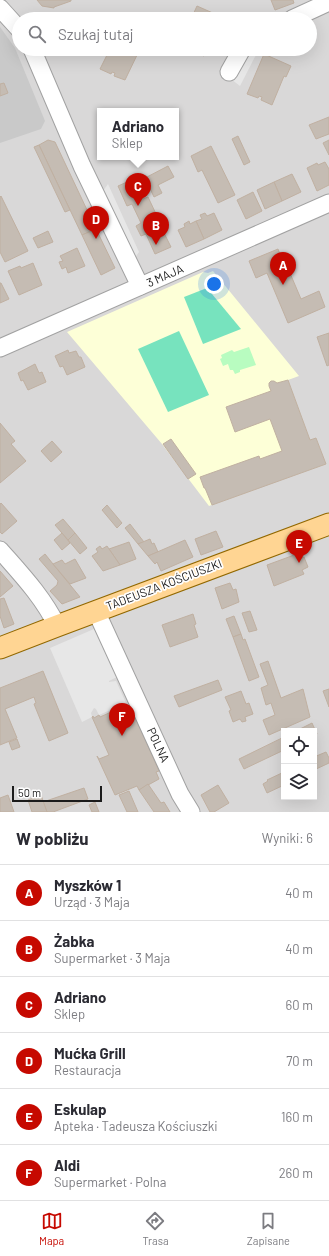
<!DOCTYPE html>
<html lang="pl">
<meta charset="utf-8">
<style>
:root{--surface:#fff;--page:#f7f7f7;--text:#2b2b33;--muted:#7c7c81;--line:#e1e1e2;--accent:#c60900}
body{margin:0;font-family:Barlow,sans-serif;background:var(--page);color:var(--text)}
.controls{position:absolute;right:12px;bottom:12px;display:grid;overflow:hidden;border-radius:0px;box-shadow:0 4px 16px #0002}
.controls button{width:36px;height:36px;display:grid;place-items:center;padding:0;border:0;border-bottom:1px solid var(--line);background:var(--surface);color:var(--text);font:20px sans-serif}
.scale{position:absolute;left:12px;bottom:10px;width:90px;box-sizing:border-box;padding-left:4px;border:2px solid #1b1b1b;border-top:0;font-size:11px;line-height:14px;white-space:nowrap;color:#1b1b1b;-webkit-text-stroke:3px #fff;paint-order:stroke}
.you{position:absolute;left:214px;top:284px;width:14px;height:14px;margin:-10px;border:3px solid #fff;border-radius:50%;background:#1a73e8;box-shadow:0 0 0 6px #1a73e833}
.badge{display:grid;place-items:center;width:26px;height:26px;border-radius:50%;background:var(--accent);color:#fff;font-size:13px;font-weight:700}
.pin{position:absolute;translate:-50% -33px;filter:drop-shadow(0 1px 2px #0008)}
.pin::after{content:'';position:absolute;top:21px;width:14px;height:12px;background:inherit;clip-path:polygon(0 0,100% 0,50% 100%)}
.popup{position:absolute;left:97px;top:108px;width:82px;height:52px;box-sizing:border-box;display:grid;place-content:center;border-radius:0px;background:var(--surface);filter:drop-shadow(0 1px 3px #0005);font-size:13px;white-space:nowrap;color:var(--muted)}
.popup b{font-size:15px;color:var(--text)}
.popup::after{content:'';position:absolute;left:50%;top:100%;margin-left:-8px;border:8px solid transparent;border-top-color:var(--surface)}
.list{margin:0;padding:0;list-style:none}
h2{display:flex;justify-content:space-between;align-items:center;height:52px;margin:0;padding:0 16px;font-size:17px}
h2 small{font-size:13px;font-weight:400;color:var(--muted)}
.list li{display:grid;grid-template-columns:26px 1fr auto;gap:12px;align-items:center;box-sizing:border-box;height:56px;padding:0 16px;border-top:1px solid var(--line)}
.list b{display:block;font-size:15px;white-space:nowrap}
.list p{margin:0;font-size:13px;white-space:nowrap;color:var(--muted)}
.list em{font-size:13px;font-style:normal;color:var(--muted)}
.icon{flex:none;width:22px;height:22px;fill:none;stroke:currentColor;stroke-width:2;stroke-linecap:round;stroke-linejoin:round}
.map{position:relative;flex:none;width:329px;height:812px;overflow:hidden}
.search{position:absolute;background:var(--surface);box-shadow:0 4px 16px #0002;left:12px;right:12px;top:12px;height:44px;display:flex;align-items:center;gap:10px;box-sizing:border-box;padding:0 14px;border-radius:22px;color:var(--muted);font-size:15px}
.sheet{height:388px;background:var(--surface)}
nav{display:flex;justify-content:space-around;align-items:center;box-sizing:border-box;height:56px;border-top:1px solid var(--line);background:var(--surface);font-size:11px;color:var(--muted)}
nav a{display:grid;justify-items:center;gap:2px}
nav .on{color:var(--accent)}
.map>svg:first-child{display:block}
.residential{fill:#d9d8d8;fill-rule:evenodd}
.education{fill:#fdffd7}
.religious{fill:#c9c9c9}
.park{fill:#b8fcc0}
.pitch{fill:#77e3be}
.parking{fill:#e7e7e7}
.building{fill:#c5bcb3;stroke:#c0b0a1}
.lines{fill:none;stroke-linecap:round;stroke-linejoin:round}
.minor-casing{stroke:#a2a2a2;stroke-width:19}
.major-casing{stroke:#926800;stroke-width:23}
.minor{stroke:#fff;stroke-width:17}
.major{stroke:#ffd593;stroke-width:21}
.labels{text-anchor:middle;stroke-width:3.5;stroke-linejoin:round;paint-order:stroke}
.street-label{font-size:12px;fill:#1b1b1b;stroke:#fff}
</style>
<div class="map">
<svg width="329" height="812" viewBox="0 0 329 812">
<rect width="100%" height="100%" fill="#eee9e0"/>
<path class="residential" d="M 0,0 L 329,0 L 329,812 L 0,812 ZM 19,19 L 310,19 L 310,49 L 19,49 ZM 100,111 L 176,111 L 176,157 L 100,157 ZM 284,731 L 314,731 L 314,797 L 284,797 Z"/>
<polygon class="education" points="213,271 299,376 288,380 310,440 316,438 326,464 209,506 162,444 67,332 203,272 208,273"/>
<polygon class="religious" points="0,27 15,48 45,121 41,129 0,143"/>
<polygon class="park" points="249,347 256,365 240,370 240,372 235,374 233,370 230,370 228,364 223,366 220,359 222,358 221,355 232,350 234,352"/>
<g class="pitch">
<polygon points="207,288 241,329 203,344 184,297"/>
<polygon points="179,331 209,395 168,412 138,349"/>
</g>
<g class="parking">
<polygon points="248,49 259,49 240,86 231,79"/>
<polygon points="108,184 139,252 134,259 103,191"/>
<polygon points="94,629 117,677 109,681 109,682 116,681 126,703 99,715 96,709 94,708 91,713 92,717 82,722 50,648"/>
</g>
<g class="building">
<polygon points="37,0 71,0 71,1 54,7 54,8 42,6"/>
<polygon points="271,0 293,0 294,3 275,10"/>
<polygon points="197,6 224,18 224,19 191,19"/>
<polygon points="110,49 142,49 140,53 138,53 125,80 114,76 115,73 112,72 111,74 100,69"/>
<polygon points="194,49 207,49 204,56 193,51"/>
<polygon points="264,54 291,66 286,77 284,76 272,105 261,100 262,97 259,96 258,98 247,94"/>
<polygon points="4,83 8,93 0,96 0,84"/>
<polygon points="329,117 329,134 316,139 309,125"/>
<polygon points="238,136 250,162 244,165 232,139"/>
<polygon points="48,140 55,142 96,229 82,235 39,145"/>
<polygon points="329,140 329,155 323,143"/>
<polygon points="39,145 70,210 65,212 34,147"/>
<polygon points="211,146 235,195 218,203 202,170 198,172 191,156"/>
<polygon points="325,162 329,169 329,185 317,191 307,168 317,163 318,165"/>
<polygon points="168,166 174,177 158,185 162,193 154,197 145,178"/>
<polygon points="292,174 301,192 282,201 274,182"/>
<polygon points="134,179 143,199 148,197 157,216 152,219 157,229 161,227 171,247 155,254 146,234 141,236 136,226 141,223 132,204 127,206 118,186"/>
<polygon points="274,182 282,201 265,209 257,190"/>
<polygon points="253,192 262,211 246,219 237,200"/>
<polygon points="1,196 28,251 5,262 0,252 0,197"/>
<polygon points="205,213 207,216 214,213 222,230 204,239 196,221 202,219 200,215"/>
<polygon points="189,221 190,224 196,221 204,239 186,247 178,230 185,227 184,224"/>
<polygon points="96,229 115,268 101,275 82,235"/>
<polygon points="48,231 53,242 38,248 33,238"/>
<polygon points="77,248 85,266 68,273 66,267 62,269 59,262 63,261 60,256"/>
<polygon points="278,249 282,260 284,259 301,299 319,291 325,307 288,323 267,273 256,278 249,261"/>
<polygon points="33,263 42,285 19,295 8,271 20,266 21,268"/>
<polygon points="0,283 1,283 9,299 0,303"/>
<polygon points="329,333 329,365 327,366 317,337"/>
<polygon points="68,350 69,353 76,351 79,357 81,357 85,367 67,375 63,366 60,367 55,356"/>
<polygon points="35,364 39,373 42,372 46,382 28,390 23,380 21,381 18,373"/>
<polygon points="288,380 310,440 316,438 326,464 212,505 205,488 204,488 200,477 259,456 260,459 282,451 270,419 235,432 226,407 271,391 269,386 269,383 271,381 274,381 277,383"/>
<polygon points="0,423 15,441 11,444 26,461 0,483"/>
<polygon points="171,439 196,474 188,479 163,444"/>
<polygon points="52,441 62,452 51,462 41,451"/>
<polygon points="1,503 17,521 2,534 0,532 0,504"/>
<polygon points="107,505 122,523 117,528 102,510"/>
<polygon points="63,519 75,533 68,540 55,525"/>
<polygon points="130,524 144,542 138,544 125,528"/>
<polygon points="216,531 223,547 201,555 195,539"/>
<polygon points="62,533 70,543 62,550 54,540"/>
<polygon points="75,533 87,548 80,554 68,540"/>
<polygon points="150,539 152,544 154,543 158,552 148,556 138,544"/>
<polygon points="185,540 193,557 161,571 157,562 155,564 148,556"/>
<polygon points="129,542 136,559 120,565 109,549"/>
<polygon points="100,546 102,549 107,546 120,565 103,571 92,556 98,552 96,549"/>
<polygon points="45,554 53,564 80,597 62,604 50,591 57,585 58,581 39,559"/>
<polygon points="297,554 299,559 304,557 308,567 302,570 304,574 274,586 267,565"/>
<polygon points="75,559 86,578 70,584 53,564 62,560 65,564"/>
<polygon points="0,571 13,586 0,597"/>
<polygon points="230,583 233,590 236,589 239,602 222,609 215,588"/>
<polygon points="4,598 14,624 4,628 0,616 0,599"/>
<polygon points="250,611 257,630 249,632 242,613"/>
<polygon points="193,614 196,624 194,625 198,637 170,647 162,625"/>
<polygon points="234,616 241,634 233,637 226,619"/>
<polygon points="241,634 243,640 245,639 259,677 249,681 233,637"/>
<polygon points="268,661 281,698 303,689 310,717 269,735 263,720 275,715 271,703 266,705 261,688 268,685 260,664"/>
<polygon points="43,671 68,733 49,741 34,704 36,703 34,697 5,709 17,738 0,745 0,688"/>
<polygon points="218,680 222,690 179,707 174,696"/>
<polygon points="329,689 329,707 323,691"/>
<polygon points="241,691 246,704 249,703 253,714 245,717 246,721 242,722 240,719 233,722 229,711 231,710 225,697"/>
<polygon points="127,705 129,710 131,708 159,771 156,772 159,779 139,790 137,786 115,795 97,756 99,759 109,755 92,717 93,716 94,718 99,715 100,717"/>
<polygon points="312,723 317,734 314,735 314,731 296,731"/>
<polygon points="284,737 284,750 244,769 239,759"/>
<polygon points="17,739 20,747 12,750 9,742"/>
<polygon points="326,752 329,758 329,763 314,770 314,757"/>
<polygon points="284,772 284,785 267,793 263,784 268,781 267,780"/>
<polygon points="148,784 161,803 164,802 170,812 154,812 139,790"/>
<polygon points="218,785 229,803 214,812 210,812 201,795"/>
<polygon points="84,788 88,799 53,812 47,812 43,802"/>
<polygon points="129,791 138,812 127,812 119,795"/>
<polygon points="8,795 14,812 0,812 0,798"/>
<polygon points="41,795 47,812 32,812 28,800"/>
<polygon points="95,802 99,812 92,812 89,805"/>
</g>
<g class="lines">
<defs>
<g id="minor">
<polyline points="0,8 19,29"/>
<polyline points="292,19 329,2"/>
<polyline points="32,49 82,166 140,286"/>
<polyline points="229,72 242,49"/>
<polyline points="0,348 329,203"/>
<path d="M 0,550 C 21,574 43,597 57,626"/>
<polyline points="96,611 180,794 191,812"/>
</g>
<polyline id="major" points="0,648 57,626 329,524"/>
</defs>
<use href="#minor" class="minor-casing"/>
<use href="#major" class="major-casing"/>
<use href="#minor" class="minor"/>
<use href="#major" class="major"/>
</g>
<g class="labels">
<g class="street-label">
<text transform="translate(165 276) rotate(-24)" y="4">3 MAJA</text>
<text transform="translate(164 585) rotate(-21)" y="4">TADEUSZA KOŚCIUSZKI</text>
<text transform="translate(158 745) rotate(65)" y="4">POLNA</text>
</g>
</g>
</svg>
<div class="controls">
<button><svg class="icon" aria-label="locate" viewBox="0 0 24 24"><circle cx="12" cy="12" r="6"/><path d="M12 2v4M12 18v4M2 12h4M18 12h4"/></svg></button>
<button><svg class="icon" aria-label="layers" viewBox="0 0 24 24"><path d="M12 4l9 5-9 5-9-5zM3 14l9 5 9-5"/></svg></button>
</div>
<div class="scale">50 m</div>
<div class="you"></div>
<div class="pin badge" style="left:283px;top:285px">A</div>
<div class="pin badge" style="left:156px;top:245px">B</div>
<div class="pin badge" style="left:138px;top:206px">C</div>
<div class="popup"><b>Adriano</b>Sklep</div>
<div class="pin badge" style="left:96px;top:239px">D</div>
<div class="pin badge" style="left:299px;top:563px">E</div>
<div class="pin badge" style="left:122px;top:736px">F</div>
<div class="search"><svg class="icon" aria-label="search" viewBox="0 0 24 24"><circle cx="10" cy="10" r="6"/><path d="M15 15l6 6"/></svg>Szukaj tutaj</div>
</div>
<section class="sheet">
<h2>W pobliżu<small>Wyniki: 6</small></h2>
<ul class="list">
<li><span class="badge">A</span><div><b>Myszków 1</b><p>Urząd · 3 Maja</p></div><em>40 m</em></li>
<li><span class="badge">B</span><div><b>Żabka</b><p>Supermarket · 3 Maja</p></div><em>40 m</em></li>
<li><span class="badge">C</span><div><b>Adriano</b><p>Sklep</p></div><em>60 m</em></li>
<li><span class="badge">D</span><div><b>Mućka Grill</b><p>Restauracja</p></div><em>70 m</em></li>
<li><span class="badge">E</span><div><b>Eskulap</b><p>Apteka · Tadeusza Kościuszki</p></div><em>160 m</em></li>
<li><span class="badge">F</span><div><b>Aldi</b><p>Supermarket · Polna</p></div><em>260 m</em></li>
</ul>
</section>
<nav>
<a class="on"><svg class="icon" aria-label="map" viewBox="0 0 24 24"><path d="M3 6l6-2 6 2 6-2v14l-6 2-6-2-6 2zM9 4v14M15 6v14"/></svg>Mapa</a>
<a><svg class="icon" aria-label="directions" viewBox="0 0 24 24"><path d="M12 3l9 9-9 9-9-9zM9 14v-3h6M13 9l2 2-2 2"/></svg>Trasa</a>
<a><svg class="icon" aria-label="saved" viewBox="0 0 24 24"><path d="M7 4h10v16l-5-4-5 4z"/></svg>Zapisane</a>
</nav>
